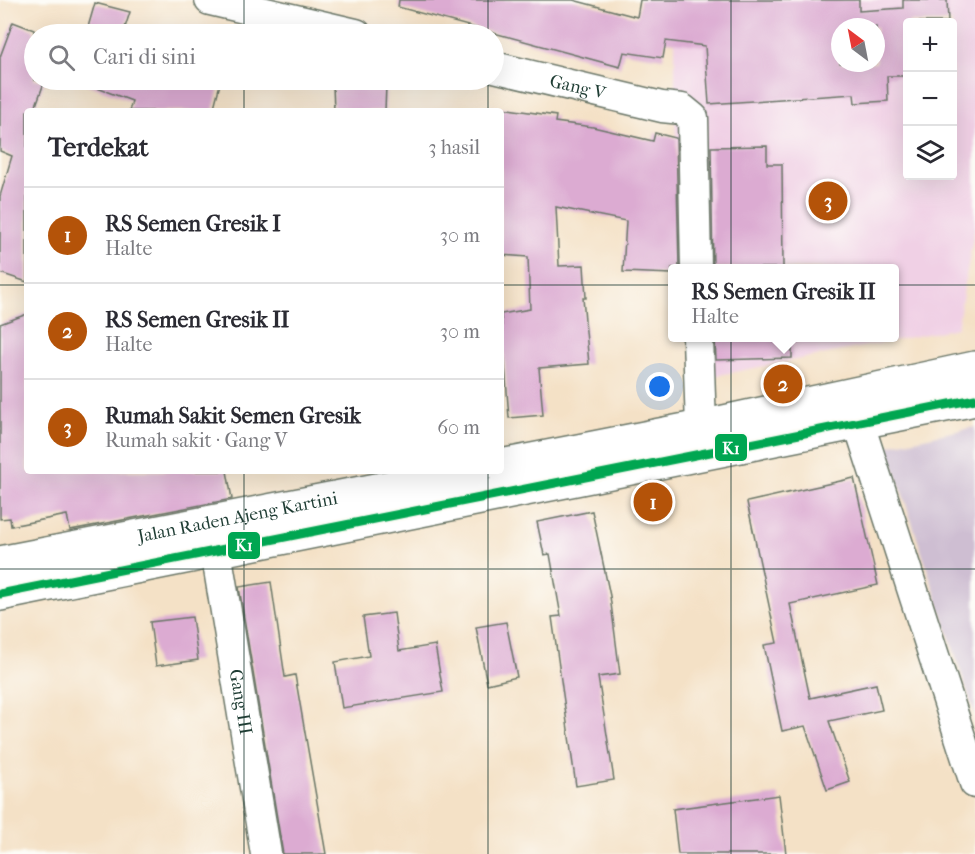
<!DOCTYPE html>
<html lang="id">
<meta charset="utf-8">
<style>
:root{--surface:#fff;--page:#f2f2f3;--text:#2b2b33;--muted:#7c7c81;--line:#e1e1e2;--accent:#b45309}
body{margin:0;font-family:"IM FELL French Canon",serif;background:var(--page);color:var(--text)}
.controls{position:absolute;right:18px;top:18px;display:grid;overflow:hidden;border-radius:6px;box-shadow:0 6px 24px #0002}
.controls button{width:54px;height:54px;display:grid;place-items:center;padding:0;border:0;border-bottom:2px solid var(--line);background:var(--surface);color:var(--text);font:30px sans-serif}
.compass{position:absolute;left:831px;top:18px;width:54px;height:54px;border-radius:50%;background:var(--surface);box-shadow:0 6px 24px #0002;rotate:328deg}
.you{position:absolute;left:660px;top:387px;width:21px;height:21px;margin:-15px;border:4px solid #fff;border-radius:50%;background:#1a73e8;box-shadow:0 0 0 9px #1a73e833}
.badge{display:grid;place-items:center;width:39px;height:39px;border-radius:50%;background:var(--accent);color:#fff;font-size:20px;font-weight:700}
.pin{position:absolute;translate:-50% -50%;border:3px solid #fff;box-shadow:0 2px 6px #0006}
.popup{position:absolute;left:668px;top:264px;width:231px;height:78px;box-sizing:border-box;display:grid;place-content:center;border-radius:6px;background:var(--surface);filter:drop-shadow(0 2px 4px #0005);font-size:20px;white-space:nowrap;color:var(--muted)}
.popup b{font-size:22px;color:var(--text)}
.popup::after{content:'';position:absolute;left:50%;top:100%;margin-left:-12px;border:12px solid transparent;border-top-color:var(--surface)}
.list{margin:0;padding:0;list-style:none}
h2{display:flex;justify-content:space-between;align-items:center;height:78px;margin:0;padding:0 24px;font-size:26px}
h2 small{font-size:20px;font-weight:400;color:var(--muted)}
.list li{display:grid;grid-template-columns:39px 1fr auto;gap:18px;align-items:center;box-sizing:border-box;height:96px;padding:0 24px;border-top:2px solid var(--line)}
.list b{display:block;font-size:22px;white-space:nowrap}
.list p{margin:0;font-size:20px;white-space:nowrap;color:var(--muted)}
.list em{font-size:20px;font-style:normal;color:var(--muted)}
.icon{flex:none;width:33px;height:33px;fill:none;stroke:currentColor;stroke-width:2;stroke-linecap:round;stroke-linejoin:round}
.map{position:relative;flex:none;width:975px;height:854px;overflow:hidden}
.search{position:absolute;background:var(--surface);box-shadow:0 6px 24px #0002;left:24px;top:24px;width:480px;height:66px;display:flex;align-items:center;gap:15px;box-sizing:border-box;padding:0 21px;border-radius:33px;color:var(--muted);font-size:22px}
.panel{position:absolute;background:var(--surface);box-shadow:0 6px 24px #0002;left:24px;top:108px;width:480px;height:366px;border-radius:6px}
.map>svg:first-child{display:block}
.built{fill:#f0d0e5;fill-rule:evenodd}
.industrial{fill:#cebed2}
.building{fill:#dcabd2;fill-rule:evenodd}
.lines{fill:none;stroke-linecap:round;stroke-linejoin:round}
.minor-casing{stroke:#6a7667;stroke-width:33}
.trunk-casing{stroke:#6a7667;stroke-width:36}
.minor{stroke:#fff;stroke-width:30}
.trunk{stroke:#fff;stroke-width:33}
.bus-1-casing{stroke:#fdfcf7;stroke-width:14}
.bus-1{stroke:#00a651;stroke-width:9}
.grid{fill:none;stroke:#1f3d34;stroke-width:1.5;stroke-opacity:0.55}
.labels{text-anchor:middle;stroke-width:4.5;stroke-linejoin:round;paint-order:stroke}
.street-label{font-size:18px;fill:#1f3d34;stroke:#fdfcf7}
.line-badge{stroke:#fdfcf7;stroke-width:2}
.badge-label{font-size:16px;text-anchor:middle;font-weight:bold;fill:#fff}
</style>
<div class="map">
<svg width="975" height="854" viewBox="0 0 975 854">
<rect width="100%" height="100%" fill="#fdfcf7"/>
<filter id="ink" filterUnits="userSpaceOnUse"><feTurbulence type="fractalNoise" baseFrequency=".0167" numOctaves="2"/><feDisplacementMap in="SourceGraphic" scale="12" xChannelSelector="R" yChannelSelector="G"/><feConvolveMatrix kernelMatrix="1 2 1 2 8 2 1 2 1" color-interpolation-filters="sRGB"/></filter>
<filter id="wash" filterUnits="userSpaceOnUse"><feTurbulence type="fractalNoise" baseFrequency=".008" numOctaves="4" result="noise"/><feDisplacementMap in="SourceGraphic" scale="24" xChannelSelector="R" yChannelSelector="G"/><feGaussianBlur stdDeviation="1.35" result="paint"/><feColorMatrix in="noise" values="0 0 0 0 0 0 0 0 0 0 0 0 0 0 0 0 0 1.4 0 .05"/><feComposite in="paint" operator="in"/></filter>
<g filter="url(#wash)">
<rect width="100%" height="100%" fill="#f4e1c6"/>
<path class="built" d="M 675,0 L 975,0 L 975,226 L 957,328 L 694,380 L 690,338 L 894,338 L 894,268 L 685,268 L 675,123 ZM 908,22 L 952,22 L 952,176 L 908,176 ZM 840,27 L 876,27 L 876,63 L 840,63 Z"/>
<polygon class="industrial" points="975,427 975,715 887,446"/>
<g id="blocks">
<g class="building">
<path d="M 399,0 L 573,0 L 637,17 L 640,0 L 859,0 L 859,11 L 903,8 L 903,0 L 947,0 L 948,22 L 908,22 L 908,76 L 887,76 L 888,101 L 855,103 L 854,94 L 709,104 L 705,46 L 666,41 L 663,58 L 624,52 L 620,67 L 398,7 ZM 840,27 L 876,27 L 876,63 L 840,63 Z"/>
<polygon points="95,3 130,12 123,34 86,34"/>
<polygon points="13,22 34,30 34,80 45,80 34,111 27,111 27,282 0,273 0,196 12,156 0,151 0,57"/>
<polygon points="81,80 221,80 213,111 129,111 132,101 81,82"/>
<polygon points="333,85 386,85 385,111 334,111"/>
<polygon points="501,108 556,116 555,122 593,127 653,141 655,133 676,138 679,268 672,268 672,274 623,272 626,221 556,207 559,266 584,265 586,298 583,298 589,364 539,368 543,415 509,418 501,314 530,309 528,257 501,255"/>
<polygon points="767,146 767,164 782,164 783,268 713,268 711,147"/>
<polygon points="27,314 27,471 227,471 232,499 70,530 67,515 11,526 10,518 0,519 0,324"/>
<polygon points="715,338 792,338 792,358 716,360"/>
<polygon points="854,478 878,585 790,604 810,698 876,684 882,710 829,721 850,782 827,790 805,726 782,731 764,645 777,643 747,502"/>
<polygon points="592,511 610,596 620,674 598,677 614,780 576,786 552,617 561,616 550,554 544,555 537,522"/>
<polygon points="271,582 285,677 295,675 326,854 283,854 239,587"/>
<polygon points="394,613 399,651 435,645 443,692 342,708 335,662 369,656 363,617"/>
<polygon points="192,617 198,660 156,666 150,622"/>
<polygon points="506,622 517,677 487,684 476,627"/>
<polygon points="779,795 786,854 678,854 673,809"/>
</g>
</g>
</g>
<g filter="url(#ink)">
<use href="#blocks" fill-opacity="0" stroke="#6a7667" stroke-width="1.5"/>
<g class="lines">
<defs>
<g id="minor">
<polyline points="210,0 356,34"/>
<path id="s1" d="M 494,67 L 662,107 L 682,109 L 693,118 L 696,268"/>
<polyline points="698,338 701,427"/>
<polyline points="859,424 975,783"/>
<path id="s2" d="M 216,551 L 266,854"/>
</g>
<g id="trunk">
<polyline points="501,466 701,427 975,368"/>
<path id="s3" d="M 0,563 L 475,471"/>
<polyline points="0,594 975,399"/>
</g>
</defs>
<use href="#minor" class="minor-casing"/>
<use href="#trunk" class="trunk-casing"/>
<use href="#minor" class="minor"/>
<use href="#trunk" class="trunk"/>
<defs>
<polyline id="bus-1" points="0,594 975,399"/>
</defs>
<use href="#bus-1" class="bus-1-casing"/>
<use href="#bus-1" class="bus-1"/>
</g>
</g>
<path class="grid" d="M 244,0 L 244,34M 488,0 L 488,34M 731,0 L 731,854M 244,80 L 244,111M 488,80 L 488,111M 0,285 L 27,285M 501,285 L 975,285M 244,471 L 244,854M 488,471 L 488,854M 0,569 L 975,569"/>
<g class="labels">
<g class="street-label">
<text dy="6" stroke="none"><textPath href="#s1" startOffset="86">Gang V</textPath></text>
<text dy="6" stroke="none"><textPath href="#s3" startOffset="242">Jalan Raden Ajeng Kartini</textPath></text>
<text dy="6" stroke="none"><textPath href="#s2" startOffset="153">Gang III</textPath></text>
</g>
</g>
<g class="line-badge">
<rect x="714" y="433" width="34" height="29" rx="6" fill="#00a651"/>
<rect x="227" y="531" width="34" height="29" rx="6" fill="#00a651"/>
</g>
<g class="badge-label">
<text x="731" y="454">K1</text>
<text x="244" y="551">K1</text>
</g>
</svg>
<div class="controls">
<button>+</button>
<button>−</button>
<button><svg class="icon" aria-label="layers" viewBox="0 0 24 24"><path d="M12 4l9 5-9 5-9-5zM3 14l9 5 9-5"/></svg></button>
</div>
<svg class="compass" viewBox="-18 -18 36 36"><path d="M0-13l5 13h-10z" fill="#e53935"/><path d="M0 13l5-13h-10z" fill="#7c7c81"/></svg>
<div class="you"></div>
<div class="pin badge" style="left:653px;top:502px">1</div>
<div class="pin badge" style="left:783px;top:384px">2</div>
<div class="popup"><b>RS Semen Gresik II</b>Halte</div>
<div class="pin badge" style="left:828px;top:201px">3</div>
<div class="search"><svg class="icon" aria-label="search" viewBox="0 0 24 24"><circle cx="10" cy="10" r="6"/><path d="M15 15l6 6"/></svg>Cari di sini</div>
<section class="panel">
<h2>Terdekat<small>3 hasil</small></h2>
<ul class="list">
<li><span class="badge">1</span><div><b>RS Semen Gresik I</b><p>Halte</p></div><em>30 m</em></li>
<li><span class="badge">2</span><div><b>RS Semen Gresik II</b><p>Halte</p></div><em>30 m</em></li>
<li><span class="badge">3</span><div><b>Rumah Sakit Semen Gresik</b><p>Rumah sakit · Gang V</p></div><em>60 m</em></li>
</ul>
</section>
</div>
